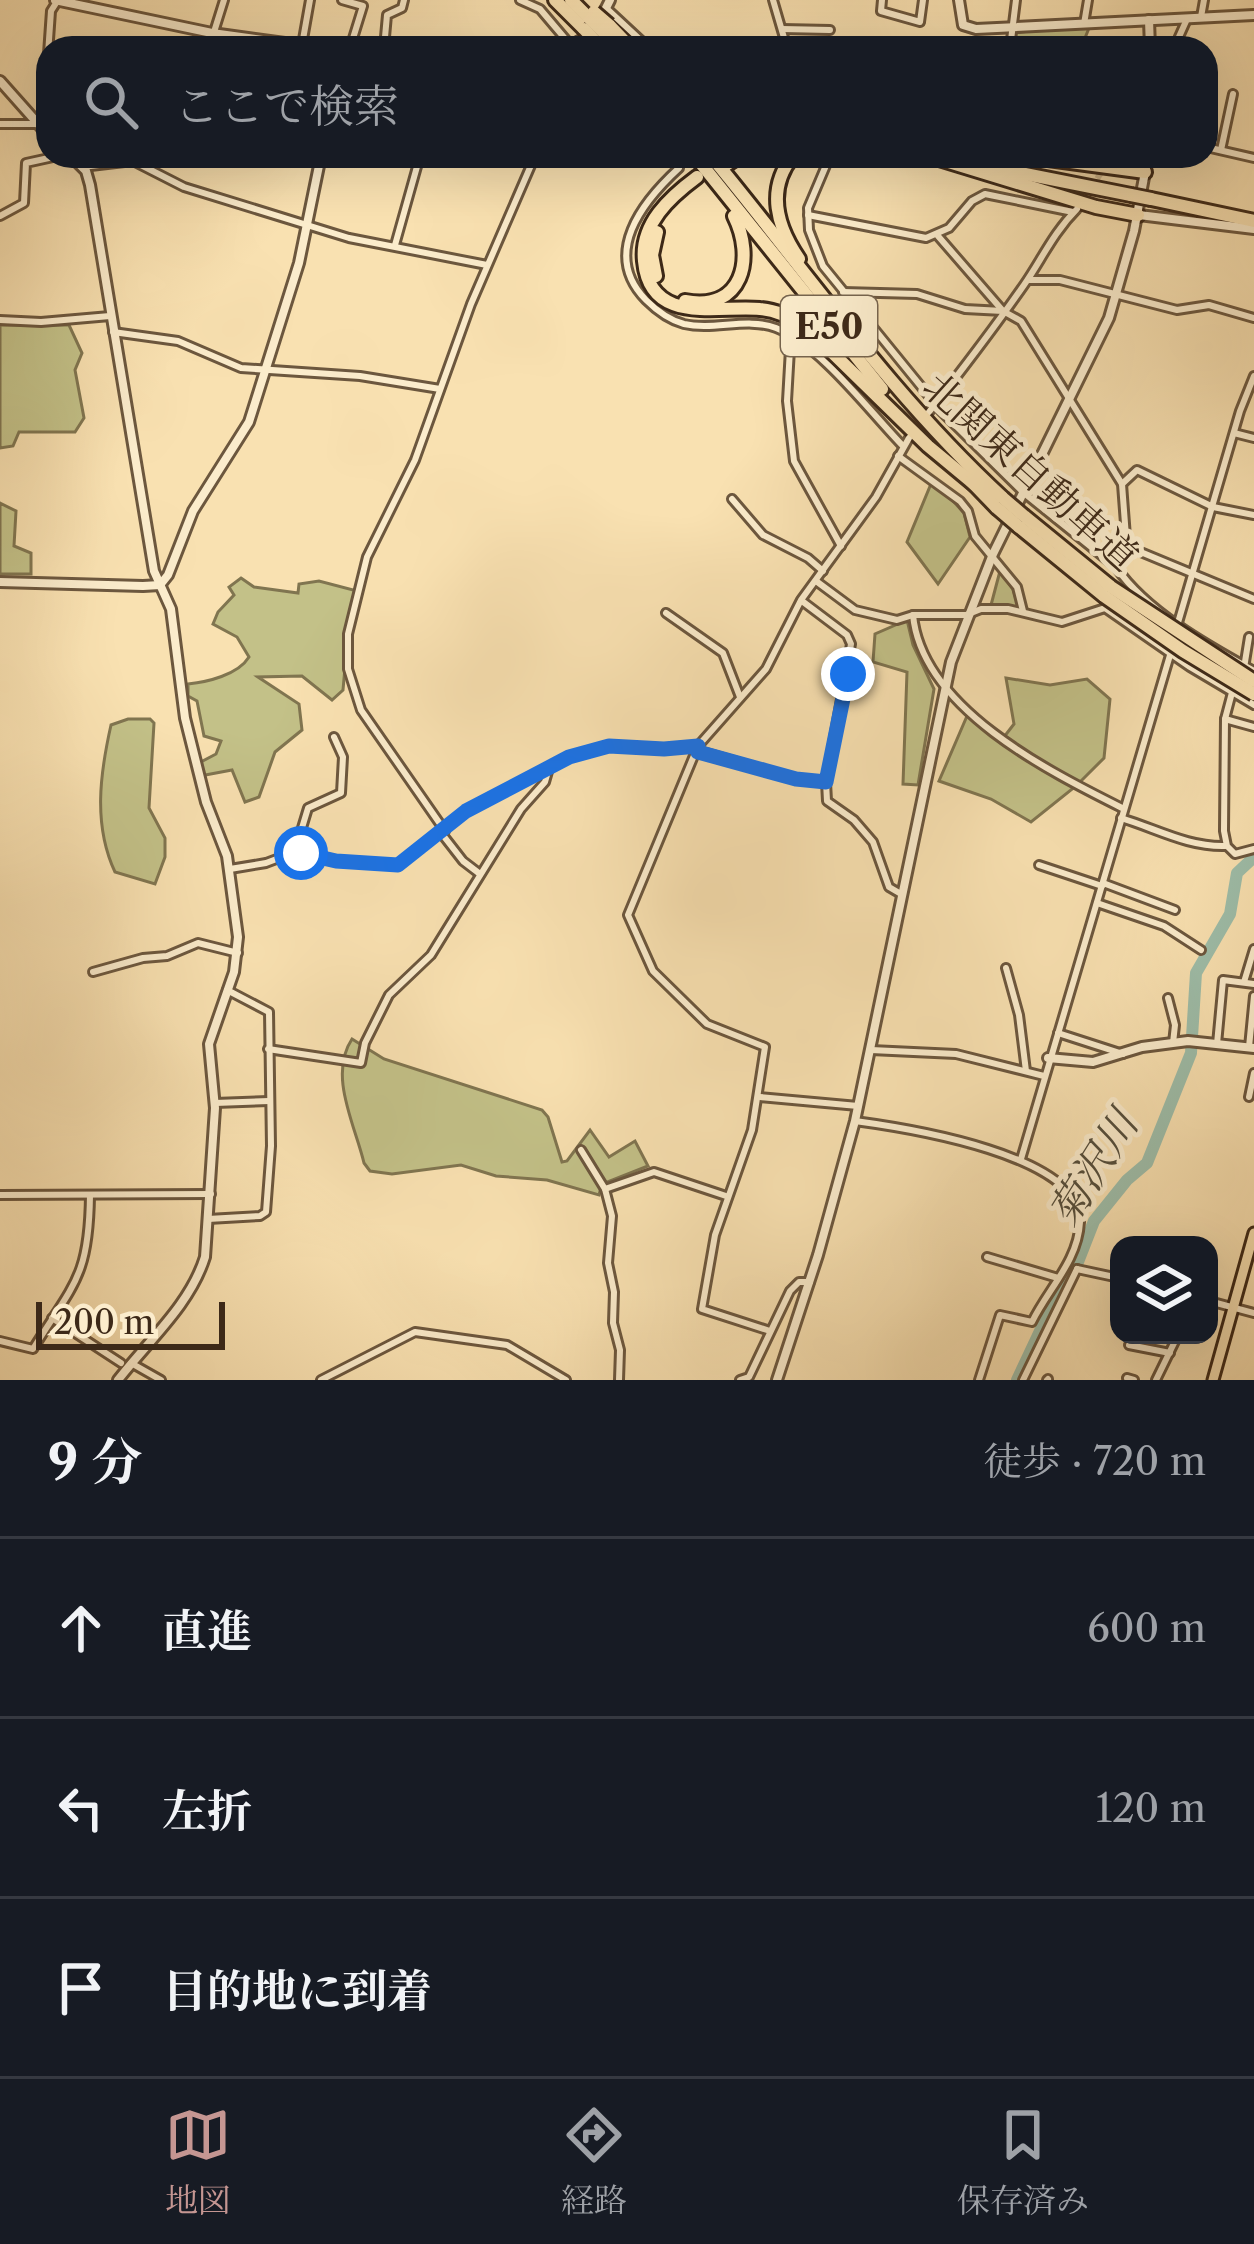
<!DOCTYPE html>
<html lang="ja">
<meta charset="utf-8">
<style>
:root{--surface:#171b24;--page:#20242c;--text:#f1f3f6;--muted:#9ea1a6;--line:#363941;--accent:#c59692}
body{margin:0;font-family:"Libre Caslon Text","Noto Serif JP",serif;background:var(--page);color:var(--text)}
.controls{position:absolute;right:36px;bottom:36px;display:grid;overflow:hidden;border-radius:24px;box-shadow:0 12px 48px #0002}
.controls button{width:108px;height:108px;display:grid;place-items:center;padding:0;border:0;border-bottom:3px solid var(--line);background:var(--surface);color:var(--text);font:60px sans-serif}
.scale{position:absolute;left:36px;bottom:30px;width:189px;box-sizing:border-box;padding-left:12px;border:6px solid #3d2918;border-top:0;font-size:33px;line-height:42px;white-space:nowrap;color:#3d2918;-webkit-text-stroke:9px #fbeccc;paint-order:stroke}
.stop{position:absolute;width:36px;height:36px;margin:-27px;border:9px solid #1a73e8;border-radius:50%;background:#fff}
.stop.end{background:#1a73e8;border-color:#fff;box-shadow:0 3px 12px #0008}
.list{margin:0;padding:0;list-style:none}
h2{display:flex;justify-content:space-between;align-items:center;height:156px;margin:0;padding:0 48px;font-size:51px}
h2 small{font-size:39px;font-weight:400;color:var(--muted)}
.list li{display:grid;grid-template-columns:78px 1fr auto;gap:36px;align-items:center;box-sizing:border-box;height:180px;padding:0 48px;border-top:3px solid var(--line)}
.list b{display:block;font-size:45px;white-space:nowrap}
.list em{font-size:39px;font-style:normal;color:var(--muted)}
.icon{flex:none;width:66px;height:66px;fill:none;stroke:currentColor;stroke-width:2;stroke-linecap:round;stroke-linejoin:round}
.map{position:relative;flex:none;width:1254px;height:1380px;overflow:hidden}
.search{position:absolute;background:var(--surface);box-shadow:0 12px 48px #0002;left:36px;right:36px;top:36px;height:132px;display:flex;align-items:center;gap:30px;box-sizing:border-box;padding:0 42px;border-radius:36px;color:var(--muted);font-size:45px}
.sheet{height:696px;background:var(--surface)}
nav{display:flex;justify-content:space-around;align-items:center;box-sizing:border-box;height:168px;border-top:3px solid var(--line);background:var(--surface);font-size:33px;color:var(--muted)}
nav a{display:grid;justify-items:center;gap:6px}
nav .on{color:var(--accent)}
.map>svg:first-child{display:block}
.green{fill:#c3c188;stroke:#807550;stroke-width:3}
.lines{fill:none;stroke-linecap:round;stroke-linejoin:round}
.river{stroke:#9ebeaa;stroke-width:12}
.minor-tunnel{stroke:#d3bc92;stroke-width:6;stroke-dasharray:6 3;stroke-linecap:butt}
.minor-casing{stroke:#6c573e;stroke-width:12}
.tertiary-casing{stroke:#6c573e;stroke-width:14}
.primary-casing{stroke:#3d2918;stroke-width:15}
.motorway-casing{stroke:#3d2918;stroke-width:18}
.minor{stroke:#fbeccc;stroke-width:6}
.tertiary{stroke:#fbeccc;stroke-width:8}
.primary{stroke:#f9e1b1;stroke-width:9}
.motorway{stroke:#f9e1b1;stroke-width:12}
.motorway-bridge-casing{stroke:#3d2918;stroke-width:18;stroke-linecap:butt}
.motorway-bridge{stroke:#f9e1b1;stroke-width:12}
.route{stroke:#1a73e8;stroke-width:15}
.labels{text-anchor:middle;stroke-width:10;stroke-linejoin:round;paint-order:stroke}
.shield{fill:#fbeccc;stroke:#76644e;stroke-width:3}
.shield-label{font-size:36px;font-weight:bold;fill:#3d2918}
.street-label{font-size:39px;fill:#3d2918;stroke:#fbeccc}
.water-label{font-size:42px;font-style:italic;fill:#554e3c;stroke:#fbeccc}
</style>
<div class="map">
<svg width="1254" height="1380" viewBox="0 0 1254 1380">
<rect width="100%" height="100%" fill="#f9e1b1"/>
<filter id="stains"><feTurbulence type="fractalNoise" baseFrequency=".00167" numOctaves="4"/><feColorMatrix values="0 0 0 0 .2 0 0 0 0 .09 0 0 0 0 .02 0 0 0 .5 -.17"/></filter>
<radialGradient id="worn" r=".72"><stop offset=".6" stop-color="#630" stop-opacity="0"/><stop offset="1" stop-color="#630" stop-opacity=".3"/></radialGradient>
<g class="green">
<polygon points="1091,23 1081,48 1012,48 1014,33"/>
<polygon points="0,325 69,325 82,353 75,370 84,418 75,432 19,432 13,446 0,448"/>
<polygon points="933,479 964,513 970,537 938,584 907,542"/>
<polygon points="0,503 16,511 14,546 31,553 31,574 0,574"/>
<polygon points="1000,571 1013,589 1019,609 991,605"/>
<path d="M 241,578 L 254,587 L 298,593 L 299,584 L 319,581 L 361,592 L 348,634 L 343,690 L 332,700 L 302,676 L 258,677 L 299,704 L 302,730 L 275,752 L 259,797 L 245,802 L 232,770 L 200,776 L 197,764 L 216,754 L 221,741 L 204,736 L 197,701 L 188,696 L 188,684 C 207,682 238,675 249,657 L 237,637 L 213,624 L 218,612 L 234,595 L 229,587 Z"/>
<polygon points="907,620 913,645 934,689 918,785 903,784 907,672 873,662 875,634"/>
<polygon points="1006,678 1050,685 1087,679 1110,699 1104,758 1076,786 1031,822 991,799 939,781 967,716 996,737 1004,737 1014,724"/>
<path d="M 128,719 L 150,719 L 154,723 L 149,808 L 165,838 L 165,857 L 155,884 L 115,872 C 93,825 100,774 111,725 Z"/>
<path d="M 352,1039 L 384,1059 L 542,1110 L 548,1117 L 562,1162 L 567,1161 L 590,1130 L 609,1157 L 635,1141 L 648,1166 L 602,1184 L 599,1195 L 547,1180 L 496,1176 L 461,1165 L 392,1174 L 370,1171 L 364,1163 C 355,1125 328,1075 352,1039 Z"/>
</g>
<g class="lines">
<polyline class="river" points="1017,1380 1056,1297 1076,1267 1094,1221 1127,1180 1147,1163 1191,1053 1196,973 1230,914 1237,873 1254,857"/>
<polyline class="minor-tunnel" points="1082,201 1105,167"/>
<defs>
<g id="minor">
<polyline points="342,0 363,6 350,48"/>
<polyline points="520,0 540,9 573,48"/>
<polyline points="773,0 787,48"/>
<polyline points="882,0 881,11 920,22 923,0"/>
<polyline points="606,8 649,48"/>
<polyline points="1201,17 1204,0"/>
<polyline points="1084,24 1088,0"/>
<polyline points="782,29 830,30"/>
<polyline points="648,44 679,48"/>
<polyline points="302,45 310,0"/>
<polyline points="209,48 224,0"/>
<polyline points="384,48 387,15 402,8 404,0"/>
<polyline points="1010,48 1016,0"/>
<polyline points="1174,48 1187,19"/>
<polyline points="48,54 51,11 58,0"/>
<polyline points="0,124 35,124"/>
<polyline points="1206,147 1254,158"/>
<polyline points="1221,150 1233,94"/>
<path d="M 669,156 L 679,168 C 642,202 601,254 646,300 C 657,311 669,320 684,324 C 714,331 747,317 776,328 C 821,346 869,411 903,446"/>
<path d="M 830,156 L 808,208 L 809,230 L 823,266 L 941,411 L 1024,493 L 1116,567 C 1146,611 1207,645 1254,671"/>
<polyline points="1111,158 1112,156"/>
<polyline points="133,161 184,187 349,238 487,265"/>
<polyline points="82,167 133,161 145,156"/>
<polyline points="808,215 926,238 949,228 972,201 985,194 1073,212"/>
<polyline points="0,216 24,203 26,163 58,156"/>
<polyline points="938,236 1003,311 1021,321 1122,484 1126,537 1131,548 1254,599"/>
<polyline points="395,245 420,156"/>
<polyline points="1028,280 1060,280 1177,310 1209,305 1254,318"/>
<polyline points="843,292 917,294 965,309 1003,311"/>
<polyline points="0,320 41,322 110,316"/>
<polyline points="113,332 178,341 241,368 360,376 440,389"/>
<polyline points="806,333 791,343 790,349 787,401 794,461 841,546"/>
<path d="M 929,412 C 962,370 994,328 1024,285 C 1042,259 1053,233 1077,209"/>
<polyline points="1234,433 1254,438"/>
<polyline points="898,456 960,501 968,511 975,536 1017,587 1023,611"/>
<polyline points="1122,484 1137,470 1213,507 1254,515"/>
<polyline points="732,499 763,535 808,558 823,571"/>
<polyline points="816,581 855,610 897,620 913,615 966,615 981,609 1008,609 1062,622 1105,608 1111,599"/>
<polyline points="802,601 847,635 851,644 826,782 827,801 854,820 873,842 889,887 901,894"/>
<polyline points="1105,608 1190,667 1254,705"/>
<polyline points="666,613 723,653 740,697"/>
<path d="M 913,615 C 922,708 1048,771 1124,809"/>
<polyline points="1177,626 1240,411 1254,376"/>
<polyline points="1244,668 1249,637"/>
<polyline points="1234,685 1225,719 1224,831 1227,846 1235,854 1254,849"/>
<polyline points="1225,719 1254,727"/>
<polyline points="696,750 796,779 826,782"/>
<path d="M 1121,818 C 1157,829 1188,847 1225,846"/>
<polyline points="445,831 361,710 348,669 348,634 367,557 415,460 471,304 535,156"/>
<polyline points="442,834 463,861 480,874"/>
<polyline points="295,851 308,808 341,793 343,757 334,737"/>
<polyline points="1039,865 1102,886"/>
<polyline points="230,869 266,863 295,852 336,861 398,865 466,811 569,757 609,746 664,749 698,746"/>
<polyline points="1103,883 1175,910"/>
<polyline points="1097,903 1164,926 1201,950"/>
<polyline points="1006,968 1019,1015 1026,1071"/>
<polyline points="93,972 143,958 167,956 198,943 238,953"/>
<polyline points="1244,982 1254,949"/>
<polyline points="1168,998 1175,1025 1173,1043"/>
<polyline points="1058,1033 1123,1054"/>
<polyline points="1217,1044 1223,980 1254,984"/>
<polyline points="1249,1047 1254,996"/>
<polyline points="268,1049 361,1063 365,1043 389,995 431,955 521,809 545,782 549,768"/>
<polyline points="871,1050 956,1054 1044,1076"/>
<polyline points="760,1097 858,1106"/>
<polyline points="1249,1097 1254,1073"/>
<polyline points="215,1103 269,1101"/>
<path d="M 855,1121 C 907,1128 1083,1155 1080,1222 C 1078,1261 1048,1289 1032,1322 L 1000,1315 L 979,1380"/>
<polyline points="581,1150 605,1189 612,1216 608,1263 614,1292 613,1323 620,1350 619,1380"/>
<polyline points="1021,1159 1173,645"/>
<polyline points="605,1189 654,1172 726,1196"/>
<polyline points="0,1195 211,1194"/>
<polyline points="208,1219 260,1216 266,1212 271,1146 269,1012 227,990"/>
<polyline points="987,1257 1058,1278"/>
<polyline points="1077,1269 1119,1278"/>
<polyline points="1209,1301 1254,1313"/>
<polyline points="52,1318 121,1363"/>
<polyline points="770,1331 702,1309 715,1235 752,1130 765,1047 707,1024 653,971 628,915 698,746 766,669 801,600 876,497 909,438"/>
<path d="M 0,1341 L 33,1349 C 74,1283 89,1277 90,1195"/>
<polyline points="1129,1345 1170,1353"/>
<polyline points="131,1363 161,1380"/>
<polyline points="1127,1378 1134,1380"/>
<polyline points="321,1380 415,1332 507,1345 566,1380"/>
<polyline points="740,1380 749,1377 790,1291 799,1282 810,1282"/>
<polyline points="1023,1380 1077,1269"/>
<polyline points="1047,1380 1048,1379"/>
<polyline points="1156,1380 1178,1335"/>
</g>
<g id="tertiary">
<polyline points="55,0 212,33 322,48"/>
<polyline points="959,0 963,25 976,29 1254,15"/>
<polyline points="1149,20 1150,48"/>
<polyline points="599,22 610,0"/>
<polyline points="567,48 591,34"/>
<polyline points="0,81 48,135"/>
<path d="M 71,156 L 86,171 L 90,185 L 154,571 L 171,609 L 185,718 L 206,802 L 227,856 L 238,937 L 234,972 L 209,1044 L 215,1108 L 205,1257 C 190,1305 148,1341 118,1380"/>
<polyline points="1139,215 1254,229"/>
<polyline points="0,582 143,586 160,585 168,575 193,511 249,422 299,263 321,156"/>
<polyline points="1048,1058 1093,1062 1142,1047 1188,1041 1254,1048"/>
<polyline points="777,1380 818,1255 855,1121 951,662 993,554 1109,318 1134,231 1148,156"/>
</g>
<polyline id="primary" points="1213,1380 1254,1233"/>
<g id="motorway">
<polyline points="555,0 584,29"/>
<polyline points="571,0 589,18"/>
<polyline points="609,25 631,48"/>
<polyline points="604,33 617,48"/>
<polyline points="695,156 882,389"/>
<path d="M 711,156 C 807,272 891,395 1003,498"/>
<path d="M 793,156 C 766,189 777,227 799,259"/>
<polyline points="929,156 1096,207 1138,215"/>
<polyline points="966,156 994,162"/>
<polyline points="1026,156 1145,172"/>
<polyline points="726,165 740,156"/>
<polyline points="985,166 1131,195"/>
<path d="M 697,177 C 670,197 640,224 644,261 C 650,326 718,305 760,309 C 776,310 790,317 804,325 L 928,446 L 975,485"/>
<polyline points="1151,199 1254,221"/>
<polyline points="656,276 652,255 657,232"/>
<path d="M 685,301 C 743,312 755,258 734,216"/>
<polyline points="971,481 997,508"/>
<polyline points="1024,516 1111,587"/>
<polyline points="1018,526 1104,596"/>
</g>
</defs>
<use href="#minor" class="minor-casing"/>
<use href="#tertiary" class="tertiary-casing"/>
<use href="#primary" class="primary-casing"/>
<use href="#motorway" class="motorway-casing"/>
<use href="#minor" class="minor"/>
<use href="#tertiary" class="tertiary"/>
<use href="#primary" class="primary"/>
<use href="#motorway" class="motorway"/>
<defs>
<g id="motorway-bridge">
<polyline points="594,12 609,25"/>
<polyline points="589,18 604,33"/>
<polyline points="584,29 599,45"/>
<polyline points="1131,195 1151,199"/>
<polyline points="1003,498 1024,516"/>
<polyline points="997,508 1018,526"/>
<polyline points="1111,587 1254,681"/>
<polyline points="1104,596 1183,651 1254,694"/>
</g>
</defs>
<use href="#motorway-bridge" class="motorway-bridge-casing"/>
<use href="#motorway-bridge" class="motorway-bridge"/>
</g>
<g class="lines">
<polyline class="route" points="301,853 336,861 398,865 466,811 569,757 609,746 664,749 698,746 698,752 796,779 826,782 848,674"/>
</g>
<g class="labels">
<rect class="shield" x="781" y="296" width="96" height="60" rx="9"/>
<g class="shield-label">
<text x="829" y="339">E50</text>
</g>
<g class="street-label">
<text transform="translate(1031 471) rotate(42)" y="14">北関東自動車道</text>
</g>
<g class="water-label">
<text transform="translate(1093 1168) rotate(-58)" y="15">菊沢川</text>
</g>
</g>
<rect width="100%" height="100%" filter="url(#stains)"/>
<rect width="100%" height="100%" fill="url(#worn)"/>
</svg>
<div class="controls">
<button><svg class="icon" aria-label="layers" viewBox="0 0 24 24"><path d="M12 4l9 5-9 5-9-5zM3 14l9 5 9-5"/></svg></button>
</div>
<div class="scale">200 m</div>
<div class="stop" style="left:301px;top:853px"></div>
<div class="stop end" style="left:848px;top:674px"></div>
<div class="search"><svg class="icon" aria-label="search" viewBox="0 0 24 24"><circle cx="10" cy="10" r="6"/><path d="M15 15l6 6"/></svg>ここで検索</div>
</div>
<section class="sheet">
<h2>9 分<small>徒歩 · 720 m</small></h2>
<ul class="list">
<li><svg class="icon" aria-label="ahead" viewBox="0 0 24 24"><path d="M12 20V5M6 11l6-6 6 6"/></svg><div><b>直進</b></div><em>600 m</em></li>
<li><svg class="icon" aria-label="left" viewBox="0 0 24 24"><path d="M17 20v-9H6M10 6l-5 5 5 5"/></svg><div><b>左折</b></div><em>120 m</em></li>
<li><svg class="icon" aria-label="arrive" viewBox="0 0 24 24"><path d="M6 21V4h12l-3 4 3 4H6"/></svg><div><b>目的地に到着</b></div></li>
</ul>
</section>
<nav>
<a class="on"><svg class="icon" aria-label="map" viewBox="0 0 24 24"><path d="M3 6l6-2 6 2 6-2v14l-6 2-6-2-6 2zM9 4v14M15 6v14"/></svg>地図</a>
<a><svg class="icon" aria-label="directions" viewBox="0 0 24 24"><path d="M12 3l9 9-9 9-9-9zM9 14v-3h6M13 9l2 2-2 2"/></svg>経路</a>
<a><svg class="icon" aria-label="saved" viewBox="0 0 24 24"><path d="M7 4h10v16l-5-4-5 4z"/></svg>保存済み</a>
</nav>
